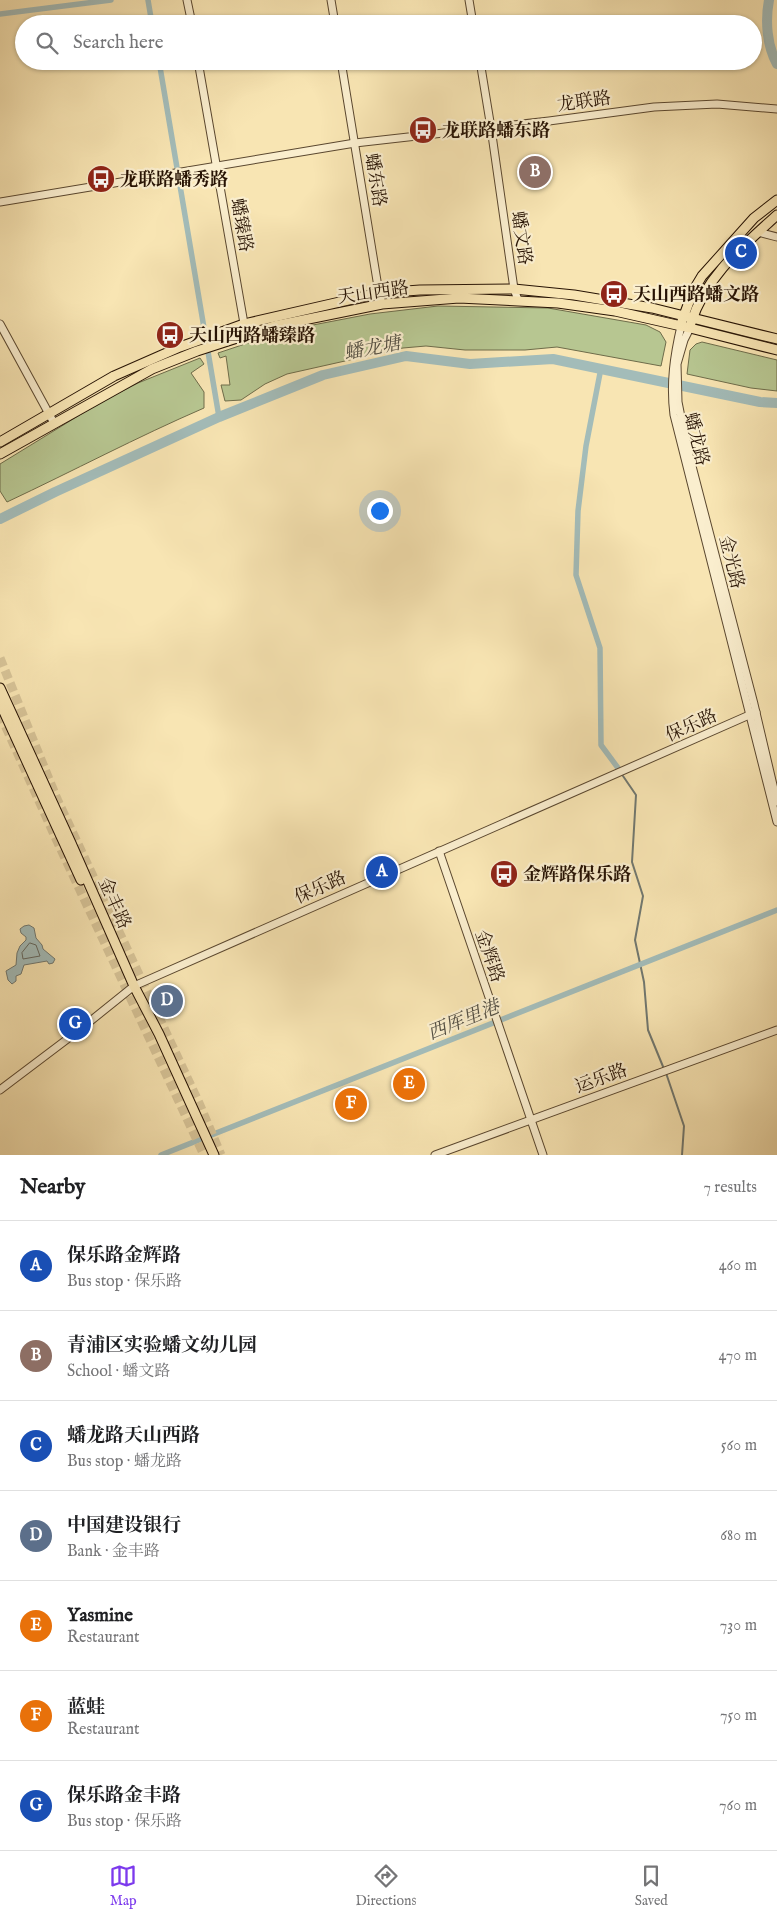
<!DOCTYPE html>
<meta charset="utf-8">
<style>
:root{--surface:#fff;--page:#f6f6f6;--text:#202124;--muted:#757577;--line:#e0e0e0;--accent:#7c3aed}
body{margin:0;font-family:"IM FELL English","Noto Serif SC",serif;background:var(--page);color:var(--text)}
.you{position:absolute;left:379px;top:510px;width:18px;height:18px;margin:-12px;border:4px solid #fff;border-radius:50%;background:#1a73e8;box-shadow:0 0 0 8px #1a73e833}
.badge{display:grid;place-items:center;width:32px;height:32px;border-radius:50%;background:var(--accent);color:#fff;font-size:16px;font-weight:700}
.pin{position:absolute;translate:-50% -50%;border:2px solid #fff;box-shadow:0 1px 5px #0006}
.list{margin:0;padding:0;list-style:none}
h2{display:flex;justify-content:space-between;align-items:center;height:65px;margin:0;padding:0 20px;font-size:21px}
h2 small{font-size:16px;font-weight:400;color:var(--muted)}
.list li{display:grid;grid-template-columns:32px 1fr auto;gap:15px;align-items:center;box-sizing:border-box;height:90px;padding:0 20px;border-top:1px solid var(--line)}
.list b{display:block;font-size:19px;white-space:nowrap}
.list p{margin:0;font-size:16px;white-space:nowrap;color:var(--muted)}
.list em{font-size:16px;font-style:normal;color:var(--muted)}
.icon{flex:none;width:28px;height:28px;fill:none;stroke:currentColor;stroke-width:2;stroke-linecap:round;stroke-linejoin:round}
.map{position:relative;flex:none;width:777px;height:1155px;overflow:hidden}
.search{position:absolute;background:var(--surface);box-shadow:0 1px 4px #0004;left:15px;right:15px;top:15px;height:55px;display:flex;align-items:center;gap:12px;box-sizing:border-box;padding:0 18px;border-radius:28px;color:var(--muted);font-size:19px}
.sheet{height:695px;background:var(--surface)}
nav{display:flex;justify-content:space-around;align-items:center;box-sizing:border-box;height:70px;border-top:1px solid var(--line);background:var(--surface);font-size:14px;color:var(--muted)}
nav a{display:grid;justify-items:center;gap:2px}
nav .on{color:var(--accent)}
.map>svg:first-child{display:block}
.green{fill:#b7c691;stroke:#6e6c4a}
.water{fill:#a3bcb9;stroke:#717870}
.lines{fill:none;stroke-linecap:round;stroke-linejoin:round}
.shore{stroke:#64675e;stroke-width:1}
.stream{stroke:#717870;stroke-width:2}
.canal{stroke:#a3bcb9;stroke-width:5.5}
.river{stroke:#a3bcb9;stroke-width:10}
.major-tunnel{stroke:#d8c599;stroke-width:9;stroke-dasharray:9 4.5;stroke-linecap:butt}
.minor-casing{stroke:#5a472f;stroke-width:9}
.major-casing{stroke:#261203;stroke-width:11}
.minor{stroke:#faeece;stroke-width:7}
.major{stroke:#f8e5b3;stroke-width:9}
.labels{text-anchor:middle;stroke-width:4.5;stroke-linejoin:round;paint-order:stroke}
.street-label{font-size:18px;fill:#261203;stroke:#faeece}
.poi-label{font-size:18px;font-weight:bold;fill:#261203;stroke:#faeece;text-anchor:start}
.water-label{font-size:19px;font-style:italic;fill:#524e43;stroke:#faeece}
</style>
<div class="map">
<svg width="777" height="1155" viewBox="0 0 777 1155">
<rect width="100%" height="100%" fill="#f8e5b3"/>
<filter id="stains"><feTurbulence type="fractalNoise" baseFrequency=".004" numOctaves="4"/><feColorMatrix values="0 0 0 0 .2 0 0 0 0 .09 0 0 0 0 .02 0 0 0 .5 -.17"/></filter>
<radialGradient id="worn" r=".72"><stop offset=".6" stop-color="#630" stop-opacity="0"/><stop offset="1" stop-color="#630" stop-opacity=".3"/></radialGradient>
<g class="green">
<polygon points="438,306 548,308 646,325 660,332 666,342 661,366 557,347 525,350 465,350 426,346 403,348 287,374 265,384 241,400 225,401 221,385 230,385 226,356 220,358 218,353 287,330 370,314"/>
<polygon points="702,342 777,360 777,391 751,388 687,374 690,350 696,344"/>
<path d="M 200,358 L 204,364 L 191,373 L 204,392 L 204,408 C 137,437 73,471 7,502 L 0,491 L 0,464 L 104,400 L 138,383 Z"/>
</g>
<polygon class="water" points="29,925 34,928 36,938 42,945 43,949 55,959 53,963 49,964 47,961 24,965 21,974 16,976 16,981 12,984 8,980 6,971 16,965 17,953 20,946 26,940 26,937 21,933 20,929 24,926"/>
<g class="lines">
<polygon class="shore" points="30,943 36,945 40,956 23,959 22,953"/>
<g class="stream">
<polyline points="623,776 636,795 632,862 643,896 635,940 644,982 648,1030 664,1069"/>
<polyline points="666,1073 684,1126 682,1155"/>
</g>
<g class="canal">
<polyline points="148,0 152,24"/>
<polyline points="0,14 111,0"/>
<polyline points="159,61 219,417"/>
<polyline points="601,368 586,446 578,511 576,575 600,648 601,745 618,768"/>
<polyline points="161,1155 777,910"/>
</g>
<g class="river">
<path d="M 769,0 C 765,21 767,46 777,64"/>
<polyline points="0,519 55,492 219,417 323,375 406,356 470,364 553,359 760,402 777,403"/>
</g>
<g class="major-tunnel">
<polyline points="0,658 57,799 199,1103 221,1155"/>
<polyline points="0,714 57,841 204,1155"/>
</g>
<defs>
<g id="minor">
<polyline points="187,0 192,24"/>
<polyline points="331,0 335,24"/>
<polyline points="469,0 473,24"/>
<polyline points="198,61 246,335"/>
<polyline points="341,61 379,293 382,304"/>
<polyline points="480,61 491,128 514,289 518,300"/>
<polyline points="0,202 355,143 549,121 654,107 717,104 777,109"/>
<polyline points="758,232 777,237"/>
<polyline points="0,324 54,423"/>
<path d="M 681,326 C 674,356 670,384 674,415 L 777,822"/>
<polyline points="690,328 684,340 677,364 678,402 687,447 754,704 777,802"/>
<polyline points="439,851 543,1155"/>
<polyline points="0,1090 78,1031 134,986 756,712"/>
<polyline points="435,1155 777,1030"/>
</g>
<g id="major">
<polyline points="682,321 693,291 702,276 754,218 777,200"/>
<path d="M 691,323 C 705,277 743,246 777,215"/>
<polyline points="0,442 114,376 180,347 244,324 379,293 420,290 514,289 574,295 652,308 777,339"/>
<polyline points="0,454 152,369 197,351 274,326 382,304 459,298 558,303 615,311 690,328 777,350"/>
<polyline points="0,688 71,843 134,986 159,1034 214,1155"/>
<polyline points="0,703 81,880"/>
</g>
</defs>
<use href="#minor" class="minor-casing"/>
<use href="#major" class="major-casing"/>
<use href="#minor" class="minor"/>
<use href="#major" class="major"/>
</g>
<defs>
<symbol id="bus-disc" viewBox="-11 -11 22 22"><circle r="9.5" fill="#8f2418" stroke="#faeece"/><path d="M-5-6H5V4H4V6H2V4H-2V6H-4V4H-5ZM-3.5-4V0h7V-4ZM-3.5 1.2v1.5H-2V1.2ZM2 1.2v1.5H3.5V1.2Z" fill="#fff"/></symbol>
</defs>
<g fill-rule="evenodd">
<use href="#bus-disc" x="407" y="114" width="32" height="32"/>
<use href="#bus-disc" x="85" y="163" width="32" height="32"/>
<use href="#bus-disc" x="598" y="278" width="32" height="32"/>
<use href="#bus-disc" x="154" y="319" width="32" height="32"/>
<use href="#bus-disc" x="488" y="858" width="32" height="32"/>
</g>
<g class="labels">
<g class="street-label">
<text transform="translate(584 101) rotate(-8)" y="6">龙联路</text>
<text transform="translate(376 180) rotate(81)" y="6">蟠东路</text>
<text transform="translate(242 225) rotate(80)" y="6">蟠臻路</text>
<text transform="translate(522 238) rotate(82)" y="6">蟠文路</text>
<text transform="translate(373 292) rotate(-8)" y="6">天山西路</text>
<text transform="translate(697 439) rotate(76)" y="6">蟠龙路</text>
<text transform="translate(732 562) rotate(76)" y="6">金光路</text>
<text transform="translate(691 725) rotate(-24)" y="6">保乐路</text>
<text transform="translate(320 887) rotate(-24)" y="6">保乐路</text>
<text transform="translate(115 903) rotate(66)" y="6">金丰路</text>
<text transform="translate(490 956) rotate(71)" y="6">金辉路</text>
<text transform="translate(601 1078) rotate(-20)" y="6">运乐路</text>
</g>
<g class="poi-label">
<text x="442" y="136">龙联路蟠东路</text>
<text x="120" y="185">龙联路蟠秀路</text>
<text x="633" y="300">天山西路蟠文路</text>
<text x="189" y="341">天山西路蟠臻路</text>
<text x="523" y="880">金辉路保乐路</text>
</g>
<g class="water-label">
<text transform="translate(372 347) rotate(-11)" y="7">蟠龙塘</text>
<text transform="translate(463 1019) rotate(-22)" y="7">西厍里港</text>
</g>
</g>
<rect width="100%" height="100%" filter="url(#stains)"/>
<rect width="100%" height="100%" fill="url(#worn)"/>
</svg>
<div class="you"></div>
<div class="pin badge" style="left:382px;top:872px;background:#1a4fb4">A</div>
<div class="pin badge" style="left:535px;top:172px;background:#8d6e63">B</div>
<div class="pin badge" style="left:741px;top:253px;background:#1a4fb4">C</div>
<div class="pin badge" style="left:167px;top:1001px;background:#5c6f8a">D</div>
<div class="pin badge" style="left:409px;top:1084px;background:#e8710a">E</div>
<div class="pin badge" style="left:351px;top:1104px;background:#e8710a">F</div>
<div class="pin badge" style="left:75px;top:1024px;background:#1a4fb4">G</div>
<div class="search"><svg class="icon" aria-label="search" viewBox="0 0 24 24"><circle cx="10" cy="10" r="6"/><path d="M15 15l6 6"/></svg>Search here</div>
</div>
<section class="sheet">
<h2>Nearby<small>7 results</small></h2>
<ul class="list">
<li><span class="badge" style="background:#1a4fb4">A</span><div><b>保乐路金辉路</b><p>Bus stop · 保乐路</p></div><em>460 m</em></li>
<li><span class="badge" style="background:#8d6e63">B</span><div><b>青浦区实验蟠文幼儿园</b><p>School · 蟠文路</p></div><em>470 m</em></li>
<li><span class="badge" style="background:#1a4fb4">C</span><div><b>蟠龙路天山西路</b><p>Bus stop · 蟠龙路</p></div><em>560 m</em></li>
<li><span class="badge" style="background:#5c6f8a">D</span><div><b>中国建设银行</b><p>Bank · 金丰路</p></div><em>680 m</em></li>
<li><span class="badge" style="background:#e8710a">E</span><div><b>Yasmine</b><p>Restaurant</p></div><em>730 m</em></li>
<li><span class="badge" style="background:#e8710a">F</span><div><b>蓝蛙</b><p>Restaurant</p></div><em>750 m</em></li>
<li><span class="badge" style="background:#1a4fb4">G</span><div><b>保乐路金丰路</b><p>Bus stop · 保乐路</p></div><em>760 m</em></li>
</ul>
</section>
<nav>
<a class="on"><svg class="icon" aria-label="map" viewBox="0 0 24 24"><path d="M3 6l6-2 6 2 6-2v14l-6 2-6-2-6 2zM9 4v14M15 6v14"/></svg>Map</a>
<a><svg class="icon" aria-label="directions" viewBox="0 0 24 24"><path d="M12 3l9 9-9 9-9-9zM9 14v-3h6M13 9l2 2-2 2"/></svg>Directions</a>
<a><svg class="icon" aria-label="saved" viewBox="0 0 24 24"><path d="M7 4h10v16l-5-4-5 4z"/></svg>Saved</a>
</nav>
